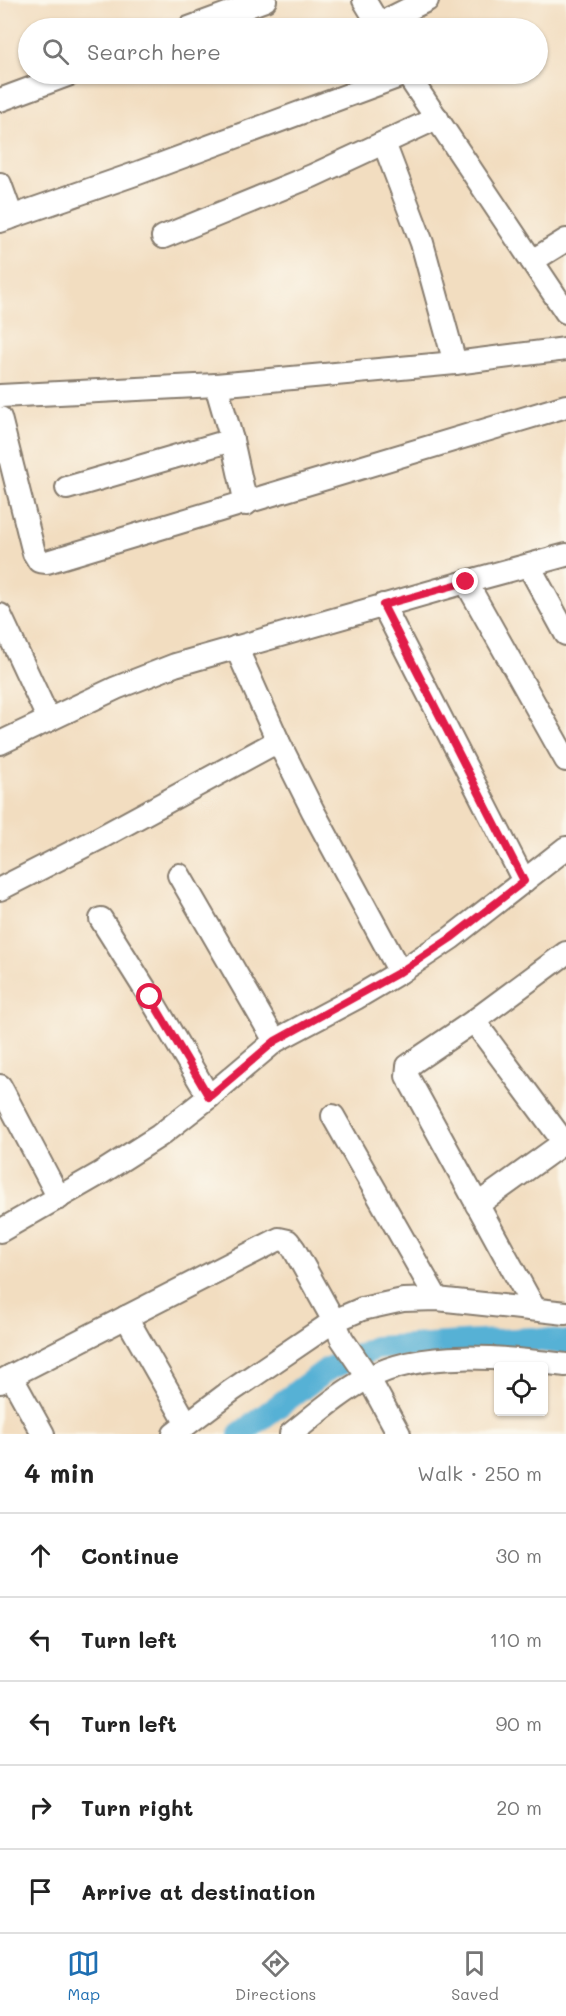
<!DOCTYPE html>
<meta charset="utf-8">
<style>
:root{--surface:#fff;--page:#f2f2f2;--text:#222;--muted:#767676;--line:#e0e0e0;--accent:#1f6fb2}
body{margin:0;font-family:Mali,sans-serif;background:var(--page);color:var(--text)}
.controls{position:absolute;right:18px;bottom:18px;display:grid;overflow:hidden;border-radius:6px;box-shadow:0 2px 4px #0004}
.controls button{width:54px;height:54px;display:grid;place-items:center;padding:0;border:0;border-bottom:2px solid var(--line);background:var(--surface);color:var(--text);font:30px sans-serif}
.stop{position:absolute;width:18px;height:18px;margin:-14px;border:4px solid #e11d48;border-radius:50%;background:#fff}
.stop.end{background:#e11d48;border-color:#fff;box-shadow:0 2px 6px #0008}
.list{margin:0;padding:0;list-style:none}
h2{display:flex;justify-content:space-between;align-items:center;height:78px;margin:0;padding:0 24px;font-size:26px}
h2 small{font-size:20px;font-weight:400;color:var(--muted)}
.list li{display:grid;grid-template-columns:39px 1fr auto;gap:18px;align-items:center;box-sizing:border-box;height:84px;padding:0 24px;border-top:2px solid var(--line)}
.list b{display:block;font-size:22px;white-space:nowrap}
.list em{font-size:20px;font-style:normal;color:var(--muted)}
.icon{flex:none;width:33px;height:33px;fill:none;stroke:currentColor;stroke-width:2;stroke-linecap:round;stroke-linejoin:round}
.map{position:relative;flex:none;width:566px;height:1434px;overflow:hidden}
.search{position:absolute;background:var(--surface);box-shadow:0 2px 4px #0004;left:18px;right:18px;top:18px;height:66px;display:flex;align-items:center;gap:15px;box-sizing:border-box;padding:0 21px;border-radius:33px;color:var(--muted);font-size:22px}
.sheet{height:498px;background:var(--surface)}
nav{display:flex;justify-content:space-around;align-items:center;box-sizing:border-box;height:84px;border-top:2px solid var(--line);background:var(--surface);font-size:16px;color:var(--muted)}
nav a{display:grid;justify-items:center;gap:3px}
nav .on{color:var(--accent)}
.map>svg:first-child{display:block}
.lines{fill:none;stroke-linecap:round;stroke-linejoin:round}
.canal{stroke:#57b1d5;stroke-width:24}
.street-casing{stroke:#877c6e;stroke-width:26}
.street{stroke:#fff;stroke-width:22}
.route{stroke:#e11d48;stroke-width:8}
</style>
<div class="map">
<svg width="566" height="1434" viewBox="0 0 566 1434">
<rect width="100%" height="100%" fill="#fbf7ec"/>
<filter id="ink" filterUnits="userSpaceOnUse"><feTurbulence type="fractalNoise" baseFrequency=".0167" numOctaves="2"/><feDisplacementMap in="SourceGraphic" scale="12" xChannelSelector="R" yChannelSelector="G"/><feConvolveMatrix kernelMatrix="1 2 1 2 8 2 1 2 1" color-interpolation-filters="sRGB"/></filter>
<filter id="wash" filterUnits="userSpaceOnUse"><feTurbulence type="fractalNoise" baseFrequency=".008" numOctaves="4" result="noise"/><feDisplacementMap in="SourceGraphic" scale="24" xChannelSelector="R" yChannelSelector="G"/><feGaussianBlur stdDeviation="1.35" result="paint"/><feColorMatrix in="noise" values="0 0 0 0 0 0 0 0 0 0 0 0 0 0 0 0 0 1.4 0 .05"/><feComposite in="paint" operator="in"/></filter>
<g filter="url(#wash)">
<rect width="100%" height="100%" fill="#f2ddc0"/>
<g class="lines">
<polyline class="canal" points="240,1434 328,1369 375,1348 532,1339 566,1343"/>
</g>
</g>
<g filter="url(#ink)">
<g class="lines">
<defs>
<g id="street">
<polyline points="364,0 381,28"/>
<polyline points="379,24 427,0"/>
<polyline points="189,28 265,0"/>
<polyline points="407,74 566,312"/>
<polyline points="0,100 70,74"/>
<polyline points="384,143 422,243 455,363"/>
<polyline points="0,184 12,217"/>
<polyline points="0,221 138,173 405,74"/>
<polyline points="163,237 312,176 437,118"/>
<polyline points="532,261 566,240"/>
<polyline points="216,385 232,440 246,504"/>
<polyline points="0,396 216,385 455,363 566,349"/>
<polyline points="0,418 34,553 39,561 47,562 566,406"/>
<polyline points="67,488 232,440"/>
<polyline points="529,566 566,634"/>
<polyline points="466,582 566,760"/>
<polyline points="383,605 524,881"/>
<polyline points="0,615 49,720"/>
<polyline points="236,647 278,741 313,811 400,972"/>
<polyline points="0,743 116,688 175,665 466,582 566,555"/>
<polyline points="179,875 275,1041"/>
<polyline points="0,889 98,839 278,741"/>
<polyline points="101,919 150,997 209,1097"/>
<polyline points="474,1021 566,1145"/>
<polyline points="0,1086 59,1198"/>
<polyline points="333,1116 437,1299"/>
<polyline points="477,1205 566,1141"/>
<polyline points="0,1231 101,1173 159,1136 209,1097 275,1041 356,998 400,972 451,938 566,848"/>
<polyline points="534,1308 407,1076 408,1066 415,1061 474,1021 566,953"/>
<polyline points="126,1317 187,1424"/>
<polyline points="11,1376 279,1239 288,1241 294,1249 334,1321 342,1339 368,1377 399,1434"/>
<polyline points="0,1382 11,1376 43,1434"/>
<polyline points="174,1434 231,1391 334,1321 362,1309 403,1300 437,1299 566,1313"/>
<path d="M 291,1434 C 315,1415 341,1392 368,1378 C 424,1348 506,1358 566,1365"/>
</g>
</defs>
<use href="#street" class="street-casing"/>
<use href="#street" class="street"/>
</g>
</g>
<g class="lines" filter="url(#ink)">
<polyline class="route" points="150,997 209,1097 275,1041 400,972 451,938 524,881 383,605 466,582"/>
</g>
</svg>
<div class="controls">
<button><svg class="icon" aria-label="locate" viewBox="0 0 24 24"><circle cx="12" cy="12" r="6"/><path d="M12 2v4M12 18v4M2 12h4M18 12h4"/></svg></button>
</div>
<div class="stop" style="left:150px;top:997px"></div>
<div class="stop end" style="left:466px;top:582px"></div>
<div class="search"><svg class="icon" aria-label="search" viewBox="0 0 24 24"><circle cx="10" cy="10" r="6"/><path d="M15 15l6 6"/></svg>Search here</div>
</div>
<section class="sheet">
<h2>4 min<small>Walk · 250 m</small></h2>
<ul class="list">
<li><svg class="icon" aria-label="ahead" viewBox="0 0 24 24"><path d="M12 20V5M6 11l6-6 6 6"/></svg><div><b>Continue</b></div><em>30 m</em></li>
<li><svg class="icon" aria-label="left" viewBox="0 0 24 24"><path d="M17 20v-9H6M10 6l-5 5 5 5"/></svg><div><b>Turn left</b></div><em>110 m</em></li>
<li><svg class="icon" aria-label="left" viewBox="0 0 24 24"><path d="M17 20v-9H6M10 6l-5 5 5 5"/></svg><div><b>Turn left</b></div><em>90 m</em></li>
<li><svg class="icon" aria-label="right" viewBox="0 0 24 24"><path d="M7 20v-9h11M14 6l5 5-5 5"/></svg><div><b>Turn right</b></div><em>20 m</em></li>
<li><svg class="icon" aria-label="arrive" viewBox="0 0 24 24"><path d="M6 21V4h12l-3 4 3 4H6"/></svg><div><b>Arrive at destination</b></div></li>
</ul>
</section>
<nav>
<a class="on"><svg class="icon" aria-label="map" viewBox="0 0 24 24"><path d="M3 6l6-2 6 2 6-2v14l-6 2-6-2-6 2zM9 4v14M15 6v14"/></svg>Map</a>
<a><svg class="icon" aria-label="directions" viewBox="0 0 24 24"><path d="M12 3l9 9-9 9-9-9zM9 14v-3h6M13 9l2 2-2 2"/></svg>Directions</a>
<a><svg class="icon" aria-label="saved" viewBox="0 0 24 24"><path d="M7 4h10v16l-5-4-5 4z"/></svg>Saved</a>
</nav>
